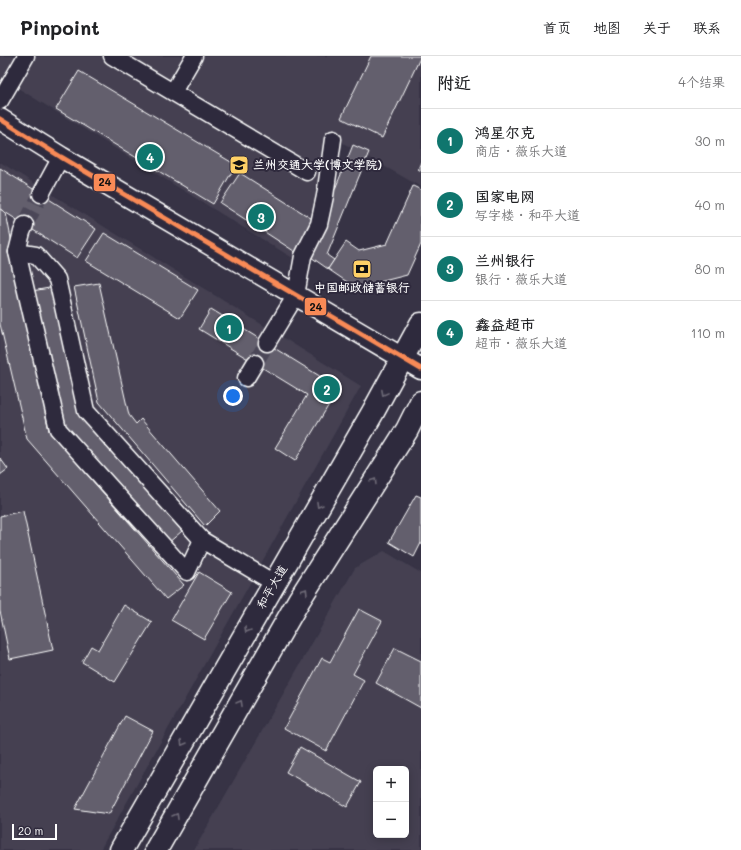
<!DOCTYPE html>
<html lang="zh">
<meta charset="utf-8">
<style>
:root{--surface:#fff;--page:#f2f2f2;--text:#202124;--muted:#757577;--line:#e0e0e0;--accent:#0f766e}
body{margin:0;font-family:Mali,"LXGW WenKai TC",sans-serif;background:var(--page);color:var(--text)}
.controls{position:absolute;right:12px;bottom:12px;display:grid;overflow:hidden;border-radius:6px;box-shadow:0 2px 10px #0003}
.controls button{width:36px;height:36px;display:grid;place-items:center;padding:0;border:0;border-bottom:1px solid var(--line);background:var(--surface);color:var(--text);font:20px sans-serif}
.scale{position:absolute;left:12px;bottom:10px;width:45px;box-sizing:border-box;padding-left:4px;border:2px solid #fff;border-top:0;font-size:11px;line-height:14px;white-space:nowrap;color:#fff;-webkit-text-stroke:3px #2f2a3d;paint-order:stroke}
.you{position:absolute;left:233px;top:340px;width:14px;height:14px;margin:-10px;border:3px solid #fff;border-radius:50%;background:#1a73e8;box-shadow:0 0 0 6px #1a73e833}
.badge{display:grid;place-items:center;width:26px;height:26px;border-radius:50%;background:var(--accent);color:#fff;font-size:13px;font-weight:700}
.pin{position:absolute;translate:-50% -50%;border:2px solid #fff;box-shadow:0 1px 4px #0006}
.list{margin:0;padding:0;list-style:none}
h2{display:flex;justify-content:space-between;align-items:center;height:52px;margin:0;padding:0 16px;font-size:17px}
h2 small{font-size:13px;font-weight:400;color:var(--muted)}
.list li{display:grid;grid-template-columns:26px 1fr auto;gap:12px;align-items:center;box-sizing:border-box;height:64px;padding:0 16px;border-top:1px solid var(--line)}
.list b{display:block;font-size:15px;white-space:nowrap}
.list p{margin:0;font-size:13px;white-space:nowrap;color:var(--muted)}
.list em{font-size:13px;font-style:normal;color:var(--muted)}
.map{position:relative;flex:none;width:421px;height:794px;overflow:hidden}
header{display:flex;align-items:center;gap:24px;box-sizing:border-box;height:56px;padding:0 20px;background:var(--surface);border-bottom:1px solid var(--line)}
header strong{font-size:19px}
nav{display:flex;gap:22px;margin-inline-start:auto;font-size:14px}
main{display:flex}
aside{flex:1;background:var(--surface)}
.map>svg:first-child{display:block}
.built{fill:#444051;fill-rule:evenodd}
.building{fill:#635f6d;stroke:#fff}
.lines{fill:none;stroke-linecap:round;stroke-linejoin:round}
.minor-tunnel{stroke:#4b4758;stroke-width:16;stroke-dasharray:16 8;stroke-linecap:butt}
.minor-casing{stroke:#fff;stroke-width:19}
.major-casing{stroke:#fff;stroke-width:23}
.highway-casing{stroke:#fff;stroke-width:25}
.minor{stroke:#2f2a3d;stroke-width:16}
.major{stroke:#2f2a3d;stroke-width:20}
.highway{stroke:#2f2a3d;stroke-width:22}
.bus-1-casing{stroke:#2f2a3d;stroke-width:8}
.bus-1{stroke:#f98a56;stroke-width:5}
.oneway{stroke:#6d6a77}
.labels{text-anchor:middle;stroke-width:4;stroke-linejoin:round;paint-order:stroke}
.poi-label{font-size:12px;font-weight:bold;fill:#fff;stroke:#2f2a3d;text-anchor:start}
.street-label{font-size:12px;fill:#fff;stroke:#2f2a3d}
.line-badge{stroke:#2f2a3d;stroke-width:1.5}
.pale-badge-label{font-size:11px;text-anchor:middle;font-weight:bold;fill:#111}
</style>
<header>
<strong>Pinpoint</strong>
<nav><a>首页</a><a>地图</a><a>关于</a><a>联系</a></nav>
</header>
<main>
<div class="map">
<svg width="421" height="794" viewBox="0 0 421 794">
<rect width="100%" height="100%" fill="#373345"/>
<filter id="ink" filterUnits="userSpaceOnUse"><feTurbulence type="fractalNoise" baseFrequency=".025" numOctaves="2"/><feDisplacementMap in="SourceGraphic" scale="8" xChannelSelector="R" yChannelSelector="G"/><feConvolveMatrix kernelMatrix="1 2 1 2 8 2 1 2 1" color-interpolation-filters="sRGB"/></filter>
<g filter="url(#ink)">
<g class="built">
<polygon points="0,0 421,0 421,131 343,87 304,209 0,21"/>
<polygon points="0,106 361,330 100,794 0,794"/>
<path d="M 384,495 L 421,517 L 421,794 L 194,794 L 355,512 ZM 376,713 L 406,713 L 406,779 L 376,779 Z"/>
</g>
<g class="building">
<polygon points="371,0 421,0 382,82 341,62"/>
<polygon points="79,15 236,109 213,148 56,53"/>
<polygon points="353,89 369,96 327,199 334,204 328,213 308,199"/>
<polygon points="421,106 421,115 418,113"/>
<polygon points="0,112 96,173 77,202 0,153"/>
<polygon points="240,117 317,166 297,197 220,147"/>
<polygon points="413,130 421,134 421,188 407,219 356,232 328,213 346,186 359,195 387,188"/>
<polygon points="0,153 6,157 49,375 184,529 166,543 27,383 0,268"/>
<polygon points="104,177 198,234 180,262 86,205"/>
<polygon points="99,227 129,359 136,368 141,363 220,455 205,470 99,346 74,231"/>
<polygon points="55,231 82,359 182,475 167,488 62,370 32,235"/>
<polygon points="211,253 339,332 295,405 275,392 307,339 199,273"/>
<polygon points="0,402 8,413 0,419"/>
<polygon points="416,439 421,441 421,487 414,501 389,486"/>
<polygon points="23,455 53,594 10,603 0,555 0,460"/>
<polygon points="199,516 232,536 204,583 171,564"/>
<polygon points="124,549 152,566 115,626 82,606 91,590 98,594"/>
<polygon points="359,553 382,565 353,618 364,624 326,695 284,672 322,602 330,606"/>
<polygon points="395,592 421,605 421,652 376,627"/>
<polygon points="125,660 153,675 109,758 75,753"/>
<polygon points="300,691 361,726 347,751 286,716"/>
</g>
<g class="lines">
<g class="minor-tunnel">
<polyline points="25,169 41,138"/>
<polyline points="255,307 267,287"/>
</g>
<defs>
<g id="minor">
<polyline points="112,0 307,116"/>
<polyline points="173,36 194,0"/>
<polyline points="0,45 26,0"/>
<polyline points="41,138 61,101"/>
<polyline points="25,169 22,176 17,196 36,199 57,223 86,355 202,484 274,527"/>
<polyline points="17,196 58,373 187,516 202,484"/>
<polyline points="267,287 296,239 303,200 319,168 325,140 333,83"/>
<polyline points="246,322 255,307"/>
</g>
<polyline id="major" points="0,63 61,101 421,313"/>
<g id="highway">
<polyline points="121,794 373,356 421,268"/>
<polyline points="156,794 299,544 407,374 421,346"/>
</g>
</defs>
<use href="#minor" class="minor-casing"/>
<use href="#major" class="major-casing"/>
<use href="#highway" class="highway-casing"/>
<use href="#minor" class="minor"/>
<use href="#major" class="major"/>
<use href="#highway" class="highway"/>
<defs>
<polyline id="bus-1" points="0,63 61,101 421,313"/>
</defs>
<use href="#bus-1" class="bus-1-casing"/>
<use href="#bus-1" class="bus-1"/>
</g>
<defs><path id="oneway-chevron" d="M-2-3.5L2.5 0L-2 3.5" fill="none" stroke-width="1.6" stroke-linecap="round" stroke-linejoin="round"/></defs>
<g class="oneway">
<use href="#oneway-chevron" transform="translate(384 337) rotate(118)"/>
<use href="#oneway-chevron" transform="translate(374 425) rotate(-58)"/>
<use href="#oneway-chevron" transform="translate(319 449) rotate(120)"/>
<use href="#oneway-chevron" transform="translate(305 535) rotate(-58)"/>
<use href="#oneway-chevron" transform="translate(247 574) rotate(120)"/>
<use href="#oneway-chevron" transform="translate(240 647) rotate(-60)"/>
<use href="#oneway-chevron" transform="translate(183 687) rotate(120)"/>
<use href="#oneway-chevron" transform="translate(176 760) rotate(-60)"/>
</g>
</g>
<defs>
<symbol id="university-square" viewBox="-11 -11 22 22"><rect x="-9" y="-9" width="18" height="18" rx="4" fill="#ffd166" stroke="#2f2a3d"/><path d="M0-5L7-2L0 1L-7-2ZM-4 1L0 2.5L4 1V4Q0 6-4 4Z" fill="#111"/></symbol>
<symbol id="bank-square" viewBox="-11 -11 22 22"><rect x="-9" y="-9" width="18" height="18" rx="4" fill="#ffd166" stroke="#2f2a3d"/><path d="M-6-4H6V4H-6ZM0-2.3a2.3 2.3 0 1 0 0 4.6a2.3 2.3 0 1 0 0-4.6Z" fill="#111"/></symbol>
</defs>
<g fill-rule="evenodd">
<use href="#university-square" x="228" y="98" width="22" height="22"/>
<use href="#bank-square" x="351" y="202" width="22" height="22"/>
</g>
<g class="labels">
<g class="poi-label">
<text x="253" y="113">兰州交通大学(博文学院)</text>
<text x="362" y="236" text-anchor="middle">中国邮政储蓄银行</text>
</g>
<g class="street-label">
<text transform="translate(272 531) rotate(-60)" y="4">和平大道</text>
</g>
</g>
<g class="line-badge">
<rect x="93" y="117" width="23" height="19" rx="4" fill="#f98a56"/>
<rect x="304" y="241" width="23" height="19" rx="4" fill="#f98a56"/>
</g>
<g class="pale-badge-label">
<text x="105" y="130">24</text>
<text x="316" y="255">24</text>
</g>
</svg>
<div class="controls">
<button>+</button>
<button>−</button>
</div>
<div class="scale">20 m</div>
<div class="you"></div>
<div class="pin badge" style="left:229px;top:272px">1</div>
<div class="pin badge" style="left:327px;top:333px">2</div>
<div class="pin badge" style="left:261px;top:161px">3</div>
<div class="pin badge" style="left:150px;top:101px">4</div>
</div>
<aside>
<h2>附近<small>4个结果</small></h2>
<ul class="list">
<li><span class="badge">1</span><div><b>鸿星尔克</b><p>商店 · 薇乐大道</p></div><em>30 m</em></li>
<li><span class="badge">2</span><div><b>国家电网</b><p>写字楼 · 和平大道</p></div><em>40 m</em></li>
<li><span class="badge">3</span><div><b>兰州银行</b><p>银行 · 薇乐大道</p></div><em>80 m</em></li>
<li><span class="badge">4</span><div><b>鑫益超市</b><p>超市 · 薇乐大道</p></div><em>110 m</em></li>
</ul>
</aside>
</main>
